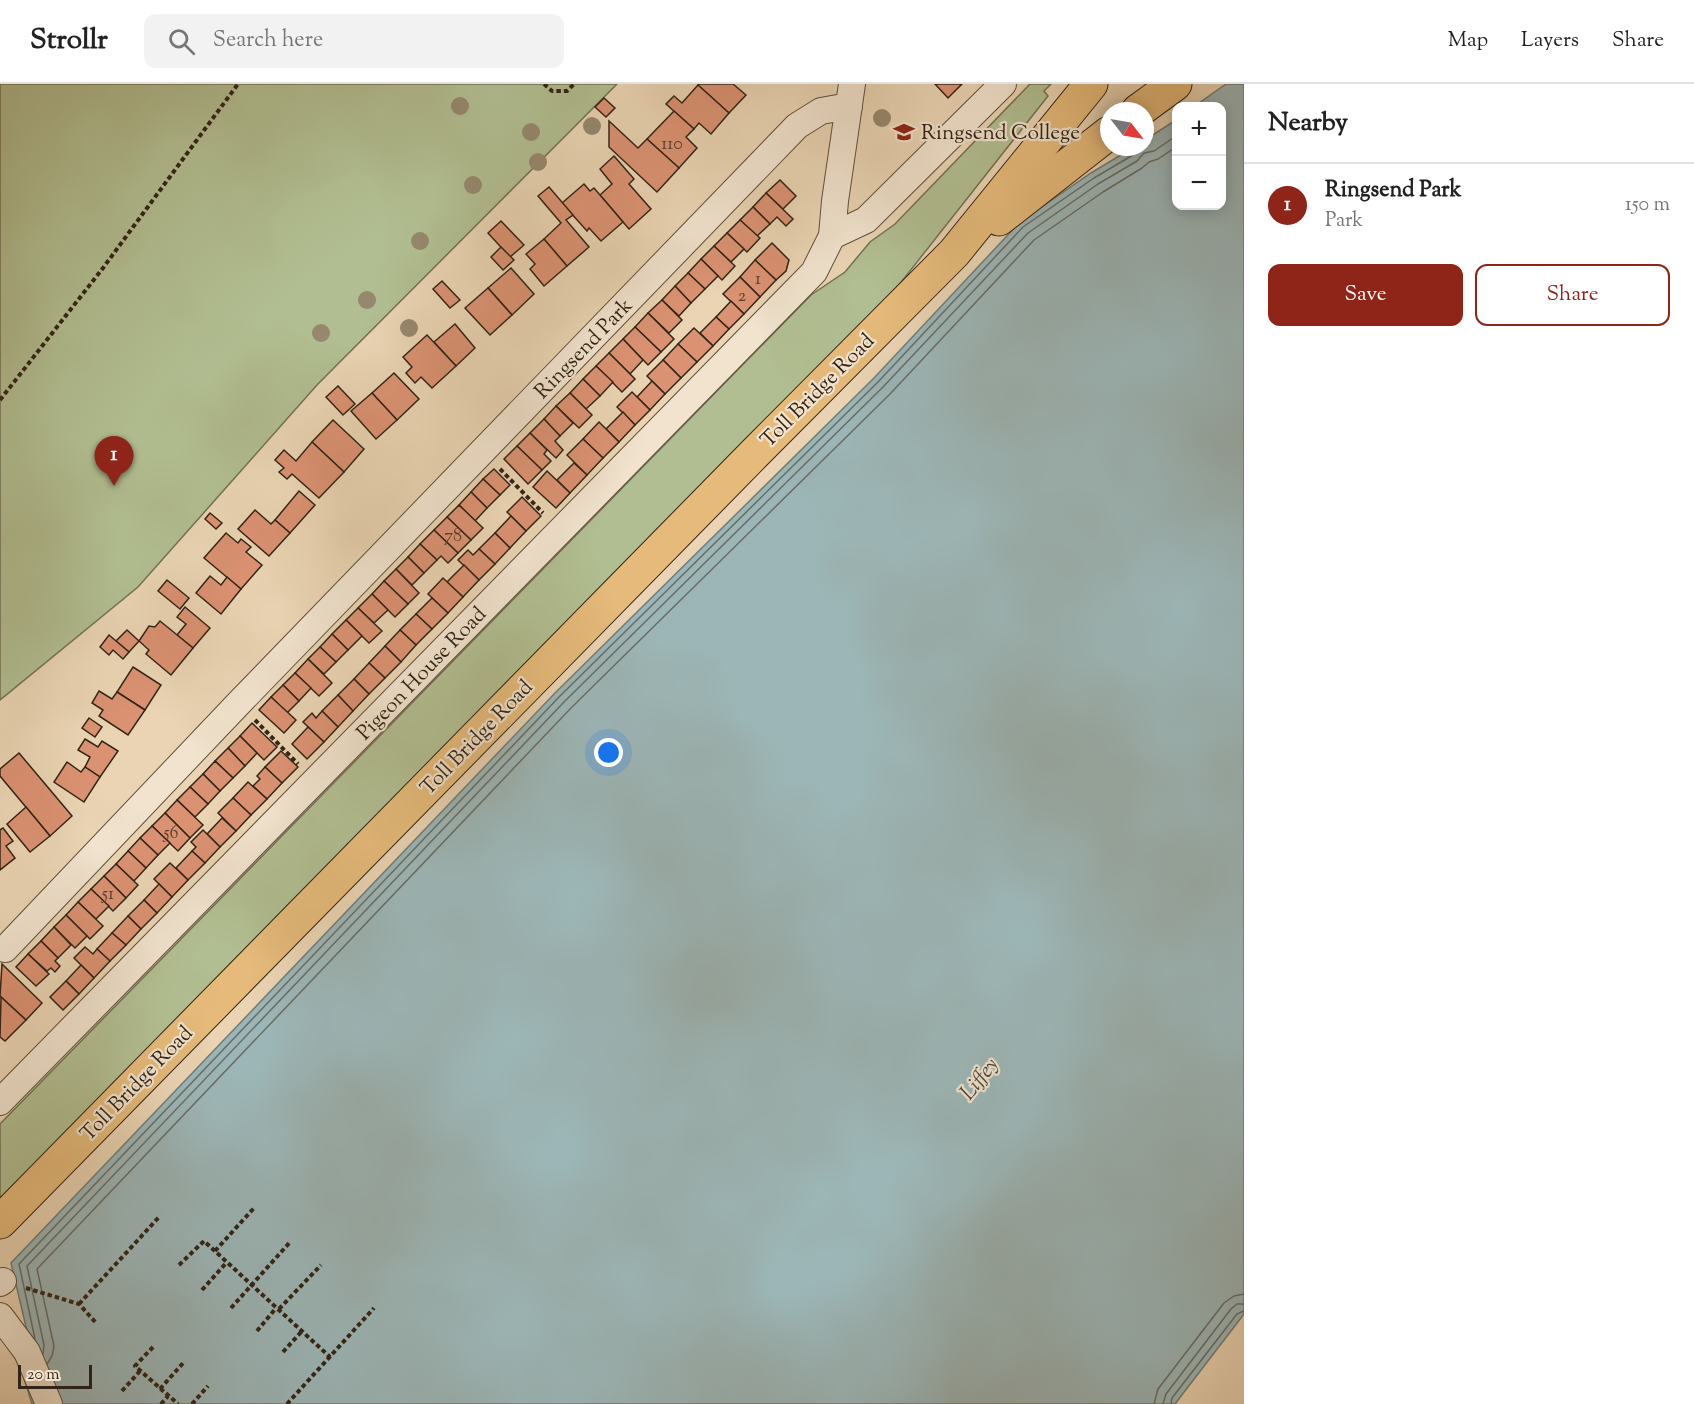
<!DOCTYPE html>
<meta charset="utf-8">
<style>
:root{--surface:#fff;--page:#f2f2f2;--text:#222;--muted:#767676;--line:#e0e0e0;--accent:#8f2418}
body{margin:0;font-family:"Sorts Mill Goudy",serif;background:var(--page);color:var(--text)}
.controls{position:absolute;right:18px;top:18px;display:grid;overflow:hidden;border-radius:12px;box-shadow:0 3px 15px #0003}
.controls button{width:54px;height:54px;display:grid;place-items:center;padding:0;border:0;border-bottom:2px solid var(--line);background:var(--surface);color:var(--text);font:30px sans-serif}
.compass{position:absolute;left:1100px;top:18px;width:54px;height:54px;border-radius:50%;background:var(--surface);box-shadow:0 3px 15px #0003;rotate:121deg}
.scale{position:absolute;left:18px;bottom:15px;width:74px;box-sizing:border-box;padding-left:6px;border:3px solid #322416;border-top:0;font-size:16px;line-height:21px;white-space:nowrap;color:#322416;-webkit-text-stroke:4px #f1e3ce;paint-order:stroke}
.you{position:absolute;left:609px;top:669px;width:21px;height:21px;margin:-15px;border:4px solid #fff;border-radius:50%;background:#1a73e8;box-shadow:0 0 0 9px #1a73e833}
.badge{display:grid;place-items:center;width:39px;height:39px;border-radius:50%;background:var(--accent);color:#fff;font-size:20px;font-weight:700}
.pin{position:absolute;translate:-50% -50px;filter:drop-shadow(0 2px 3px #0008)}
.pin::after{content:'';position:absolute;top:32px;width:21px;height:18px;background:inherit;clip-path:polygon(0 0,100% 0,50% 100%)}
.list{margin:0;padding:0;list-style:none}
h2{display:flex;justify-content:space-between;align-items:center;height:78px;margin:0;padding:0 24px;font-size:26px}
h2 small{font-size:20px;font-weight:400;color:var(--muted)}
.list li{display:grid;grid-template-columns:39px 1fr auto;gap:18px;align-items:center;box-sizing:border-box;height:84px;padding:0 24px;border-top:2px solid var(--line)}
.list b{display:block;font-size:22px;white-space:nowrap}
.list p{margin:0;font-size:20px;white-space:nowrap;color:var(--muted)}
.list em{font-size:20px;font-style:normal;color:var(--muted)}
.actions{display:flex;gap:12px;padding:18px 24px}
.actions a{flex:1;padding:14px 0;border:2px solid var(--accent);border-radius:12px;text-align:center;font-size:21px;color:var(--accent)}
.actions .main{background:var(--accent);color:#fff}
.icon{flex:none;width:33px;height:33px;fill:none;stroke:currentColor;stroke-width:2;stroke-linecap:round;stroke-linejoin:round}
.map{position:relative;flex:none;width:1244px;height:1320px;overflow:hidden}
header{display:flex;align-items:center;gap:36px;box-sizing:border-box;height:84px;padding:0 30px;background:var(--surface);border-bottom:2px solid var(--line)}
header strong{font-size:28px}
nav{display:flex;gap:33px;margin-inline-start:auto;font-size:21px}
.search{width:420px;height:54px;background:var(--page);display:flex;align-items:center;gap:15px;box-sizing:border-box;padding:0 21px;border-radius:12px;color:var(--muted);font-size:22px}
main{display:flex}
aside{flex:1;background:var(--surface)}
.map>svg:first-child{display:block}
.green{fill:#b1be91;stroke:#727154;stroke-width:1.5}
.water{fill:#9cb6b7;stroke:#727c77;stroke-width:1.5}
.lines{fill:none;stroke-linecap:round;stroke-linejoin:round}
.shore{stroke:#676d66;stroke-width:1.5}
.building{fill:#db9272;stroke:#322416;stroke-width:1.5}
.minor-casing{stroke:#60503d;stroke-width:28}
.major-casing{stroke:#322416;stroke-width:35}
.path{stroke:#322416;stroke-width:4;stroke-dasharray:4.5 3;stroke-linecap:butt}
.minor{stroke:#f1e3ce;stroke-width:26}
.major{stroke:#e5ba7a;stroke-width:33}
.tree{fill:#96886e}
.labels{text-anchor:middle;stroke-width:4.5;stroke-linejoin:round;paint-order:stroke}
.number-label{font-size:18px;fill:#5c402d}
.poi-label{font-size:21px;fill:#322416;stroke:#f1e3ce;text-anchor:start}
.street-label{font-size:21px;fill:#322416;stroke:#f1e3ce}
.water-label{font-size:22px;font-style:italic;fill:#4c483e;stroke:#f1e3ce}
</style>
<header>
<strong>Strollr</strong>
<div class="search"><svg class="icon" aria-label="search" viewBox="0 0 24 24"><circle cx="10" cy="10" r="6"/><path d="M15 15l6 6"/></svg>Search here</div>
<nav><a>Map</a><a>Layers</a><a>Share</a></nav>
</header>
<main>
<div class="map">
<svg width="1244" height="1320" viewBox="0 0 1244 1320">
<rect width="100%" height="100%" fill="#ead4b3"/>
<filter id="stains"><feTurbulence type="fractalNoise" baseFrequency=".00333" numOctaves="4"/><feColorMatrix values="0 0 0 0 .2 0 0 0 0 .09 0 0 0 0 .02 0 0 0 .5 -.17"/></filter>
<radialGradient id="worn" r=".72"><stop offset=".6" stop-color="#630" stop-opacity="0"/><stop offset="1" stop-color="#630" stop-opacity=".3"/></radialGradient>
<g class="green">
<polygon points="0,0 617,0 317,301 138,503 0,616"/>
<polygon points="1030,0 1051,0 1044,7 1048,12 876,230 0,1123 0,1040 811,211 845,188 870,158 895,140"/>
</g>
<polygon class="water" points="1226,0 1244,0 1244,1230 1175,1320 32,1320 18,1275 31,1264 11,1179 555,609 874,294 1020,138 1091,89 1134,63 1145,63 1145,56 1176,36 1176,122 1222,122 1222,22 1195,22"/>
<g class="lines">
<g class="shore">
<polyline points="35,1255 19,1180 559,613 878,298 1023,143 1094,94 1133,71 1136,63"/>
<polyline points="43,1270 44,1261 27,1182 564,618 883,303 1028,149 1098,100 1137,77 1144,69 1154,67 1176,52"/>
<polyline points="47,1280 52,1272 54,1262 37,1185 571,624 890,310 1034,156 1103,108 1142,84 1149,78 1158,75 1176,63"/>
<polyline points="1154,1320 1158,1305 1224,1219 1234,1212 1244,1210"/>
<polyline points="1163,1320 1166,1310 1231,1225 1237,1220 1244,1220"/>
<polyline points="1171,1320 1172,1314 1237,1230 1244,1227"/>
</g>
</g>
<g class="building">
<polygon points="699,0 733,0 746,11 729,29 698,1"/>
<polygon points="935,0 962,0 948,14"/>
<polygon points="698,1 729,29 711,50 699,39 694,45 666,20 674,12 682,19"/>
<polygon points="604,14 615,24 606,33 595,23"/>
<polygon points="674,27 694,45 686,53 697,64 679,84 647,55"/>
<polygon points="609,37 638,64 647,55 679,84 657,108 609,63"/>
<polygon points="614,72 634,95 629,100 651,125 629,145 600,111 612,100 600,85"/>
<polygon points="780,96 796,112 783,125 766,109"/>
<polygon points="584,100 590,107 594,104 623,138 601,157 589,144 587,147 562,119"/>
<polygon points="549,103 573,131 566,136 589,163 567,182 544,155 561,139 538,112"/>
<polygon points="766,109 793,135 786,142 777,133 770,140 753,123"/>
<polygon points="753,123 770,140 757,152 740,136"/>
<polygon points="740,136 760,154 747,168 727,149"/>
<polygon points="501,137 524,161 510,173 488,149"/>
<polygon points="727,149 744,165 731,178 714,162"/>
<polygon points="544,155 567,182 544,202 530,185 535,180 526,170"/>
<polygon points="772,159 789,176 786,187 776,196 755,176"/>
<polygon points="714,162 735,182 722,196 701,175"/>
<polygon points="501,163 514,176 503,186 491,173"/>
<polygon points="701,175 718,192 705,205 688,189"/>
<polygon points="755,176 776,196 760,213 740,193"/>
<polygon points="511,184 534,210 512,231 488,204"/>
<polygon points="688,189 705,205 691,219 675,202"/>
<polygon points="740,193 760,213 744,230 723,210"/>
<polygon points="442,197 460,216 450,224 433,205"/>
<polygon points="675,202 691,219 679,232 662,216"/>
<polygon points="488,204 512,231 490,251 465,224"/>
<polygon points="662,216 682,236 669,249 648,229"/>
<polygon points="731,217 744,230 729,245 716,233"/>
<polygon points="648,229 674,255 661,268 635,243"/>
<polygon points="716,233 729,245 713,262 700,249"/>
<polygon points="455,240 475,264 456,282 434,258"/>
<polygon points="635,243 661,268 648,281 623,255"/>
<polygon points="694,244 713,262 697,278 678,260"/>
<polygon points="427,251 456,282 432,304 421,293 415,299 406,289 412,283 403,273"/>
<polygon points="623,255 643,276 630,290 609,269"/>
<polygon points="678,260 697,278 681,294 663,276"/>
<polygon points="609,269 635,295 622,308 596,282"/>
<polygon points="663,276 681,294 665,310 647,292"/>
<polygon points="596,282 613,298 600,312 583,295"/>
<polygon points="394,289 419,315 397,336 372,309"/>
<polygon points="583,295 600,312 586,325 570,309"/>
<polygon points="652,297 665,310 650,326 637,313"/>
<polygon points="338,302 355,320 343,331 326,313"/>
<polygon points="632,308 650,326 635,341 617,323"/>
<polygon points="372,309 397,336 376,355 351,327"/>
<polygon points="570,309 592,331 579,344 556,322"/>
<polygon points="556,322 573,339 560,352 544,335"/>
<polygon points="623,328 635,341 619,358 606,345"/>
<polygon points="544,335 560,352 555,357 563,366 556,374 530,349"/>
<polygon points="333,336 364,365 344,388 312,358"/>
<polygon points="599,338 619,358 603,374 583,355"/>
<polygon points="530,349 547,366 544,370 551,377 542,386 517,362"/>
<polygon points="583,355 603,374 587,391 567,371"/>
<polygon points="312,358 344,388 319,414 292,390 287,395 279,388 284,384 275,376 284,366 296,377"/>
<polygon points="517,362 542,386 528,400 504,375"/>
<polygon points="574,379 587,391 570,409 557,396"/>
<polygon points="494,385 510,401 500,411 483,395"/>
<polygon points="547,387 570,409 556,424 533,403"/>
<polygon points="483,395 500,411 487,424 471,408"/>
<polygon points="299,407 315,421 290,449 275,436"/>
<polygon points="471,408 487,424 475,437 459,421"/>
<polygon points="522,413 541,432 526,447 507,428"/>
<polygon points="459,421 483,444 471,456 447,433"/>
<polygon points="255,426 271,440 275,436 290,449 269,472 238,445"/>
<polygon points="210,429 222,439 216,445 205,435"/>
<polygon points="511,432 526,447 510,464 495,449"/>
<polygon points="447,433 471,456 458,469 434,446"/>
<polygon points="434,446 458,469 448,479 441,472 437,476 420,460"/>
<polygon points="226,449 238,459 241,455 251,463 246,468 262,481 241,505 204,474"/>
<polygon points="495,449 510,464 495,480 479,465"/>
<polygon points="420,460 437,476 424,489 408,473"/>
<polygon points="479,465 495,480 479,496 458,476 468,466 473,471"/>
<polygon points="408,473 424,489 412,501 396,485"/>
<polygon points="464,481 479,496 463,513 447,498"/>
<polygon points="396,485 419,509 408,520 384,497"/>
<polygon points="210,492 221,501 227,493 241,505 221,530 196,509"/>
<polygon points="443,494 463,513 448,529 428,510"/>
<polygon points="167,496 189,514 180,525 158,507"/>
<polygon points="384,497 408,520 395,533 372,510"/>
<polygon points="372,510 388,526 374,539 358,524"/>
<polygon points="432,514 448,529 432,545 416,530"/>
<polygon points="185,523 210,544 193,564 177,551 186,540 177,533"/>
<polygon points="358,524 382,547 369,559 346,536"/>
<polygon points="416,530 432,545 416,561 400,546"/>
<polygon points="346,536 362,552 348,566 332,550"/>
<polygon points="160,537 193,564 171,591 146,570 149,566 139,557 149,542 155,543"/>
<polygon points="127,546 139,557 129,568 116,557"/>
<polygon points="400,546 416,561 401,578 385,562"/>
<polygon points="332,550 348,566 336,578 320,563"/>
<polygon points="109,551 129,568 123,575 113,566 109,571 100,563"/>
<polygon points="385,562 401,578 385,594 369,579"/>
<polygon points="320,563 336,578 324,590 308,575"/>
<polygon points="308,575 332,599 319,612 295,589"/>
<polygon points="369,579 385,594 369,610 354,595"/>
<polygon points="133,583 161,601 145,626 117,608"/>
<polygon points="295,589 311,604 299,617 283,601"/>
<polygon points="354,595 369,610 353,627 338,611"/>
<polygon points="283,601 299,617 287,629 271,613"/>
<polygon points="99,607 112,615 117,608 145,626 128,651 99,632 103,626 92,619"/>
<polygon points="338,611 353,627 338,643 322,627"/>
<polygon points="271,613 296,636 284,649 259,626"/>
<polygon points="322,627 338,643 324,658 303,638 312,629 316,634"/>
<polygon points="89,634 102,643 95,653 82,644"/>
<polygon points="252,639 277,663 264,676 240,652"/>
<polygon points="308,643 324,658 307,675 292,660"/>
<polygon points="240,652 257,669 245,682 228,664"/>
<polygon points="85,655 98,663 102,657 118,667 100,693 85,683 90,673 78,666"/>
<polygon points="228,664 245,682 233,694 215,677"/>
<polygon points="281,667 298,683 282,699 265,683"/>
<polygon points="19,669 72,732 50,752 0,692 0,685"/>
<polygon points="215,677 233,694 220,707 203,690"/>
<polygon points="67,678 81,688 85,683 100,693 84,718 54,698"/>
<polygon points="265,683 282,699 267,715 253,702 260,695 257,692"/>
<polygon points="203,690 220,707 208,720 190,703"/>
<polygon points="248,698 267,715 251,731 233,714"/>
<polygon points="190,703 208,720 195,733 177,716"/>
<polygon points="233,714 251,731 236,747 218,729"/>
<polygon points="177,716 203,741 190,754 165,729"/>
<polygon points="26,723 50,752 30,768 7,740"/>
<polygon points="165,729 190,754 178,767 152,742"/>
<polygon points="222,734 236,747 220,763 207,750"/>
<polygon points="152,742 170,759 158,771 140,754"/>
<polygon points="3,744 13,757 6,762 15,774 0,786 0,746"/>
<polygon points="203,746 220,763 205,779 192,767 196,763 191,758"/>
<polygon points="140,754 158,771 146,784 128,767"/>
<polygon points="128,767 146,784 134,797 116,780"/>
<polygon points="192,767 205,779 188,796 176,784"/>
<polygon points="170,779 188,796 172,813 154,795"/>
<polygon points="116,780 138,801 126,814 104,792"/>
<polygon points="104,792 126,814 113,827 91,805"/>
<polygon points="159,800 172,813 157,829 144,816"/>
<polygon points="91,805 109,822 96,835 78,818"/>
<polygon points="144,816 157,829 141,845 128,832"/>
<polygon points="78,818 103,842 90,855 66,831"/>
<polygon points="66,831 87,852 75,864 54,843"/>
<polygon points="128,832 141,845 126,861 112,849"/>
<polygon points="54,843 71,861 58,874 41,857"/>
<polygon points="112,849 126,861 110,877 97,865"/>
<polygon points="41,857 58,874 55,877 60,882 55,888 51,884 47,887 28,870"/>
<polygon points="85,863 93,870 97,865 110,877 94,894 74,874"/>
<polygon points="28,870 49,890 36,902 16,883"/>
<polygon points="2,880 42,919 26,936 0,912"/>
<polygon points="81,881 94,894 79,910 66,897"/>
<polygon points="66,897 79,910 63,926 50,913"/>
<polygon points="1,913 26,936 5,957 0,953"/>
</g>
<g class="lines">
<defs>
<g id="minor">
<polyline points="832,152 866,136 1003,0"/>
<polyline points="5,865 238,620 797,42 821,27 849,22"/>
<polyline points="0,1018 814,188 832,152 835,117 852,0"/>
<polyline points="0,1199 3,1197"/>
<polyline points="0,1232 27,1268 49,1320"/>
</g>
<g id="major">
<polyline points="1138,27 1175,0"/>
<polyline points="999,135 1109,49"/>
<polyline points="0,1138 755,369 954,169 1091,0"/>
</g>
</defs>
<use href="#minor" class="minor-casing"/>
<use href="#major" class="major-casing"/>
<g class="path">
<polyline points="544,0 552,7 567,7 574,0"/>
<polyline points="0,316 103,184 238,0"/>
<polyline points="500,385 543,429"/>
<polyline points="255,636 298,680"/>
<polyline points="215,1167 254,1124"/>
<polyline points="179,1181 204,1157 330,1273"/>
<polyline points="26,1204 79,1220 97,1240"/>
<polyline points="202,1206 227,1178"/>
<polyline points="79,1220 160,1132"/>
<polyline points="231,1224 291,1157"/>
<polyline points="279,1225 321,1181"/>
<polyline points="257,1247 276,1224"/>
<polyline points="153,1263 135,1282 178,1320"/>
<polyline points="283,1268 302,1247"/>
<polyline points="160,1305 184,1278"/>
<polyline points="122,1307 140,1287"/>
<polyline points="161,1320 168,1312"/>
<polyline points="192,1320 208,1302"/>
<polyline points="287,1320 374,1224"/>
</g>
<use href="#minor" class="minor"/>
<use href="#major" class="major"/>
</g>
<g class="tree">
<circle cx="460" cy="22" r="9"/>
<circle cx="882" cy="34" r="9"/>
<circle cx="592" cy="42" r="9"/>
<circle cx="531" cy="48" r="9"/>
<circle cx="538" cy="78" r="9"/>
<circle cx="473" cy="101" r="9"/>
<circle cx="420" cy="157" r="9"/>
<circle cx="367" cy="216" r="9"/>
<circle cx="409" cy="244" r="9"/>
<circle cx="321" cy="249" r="9"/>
</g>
<defs>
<symbol id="university-bare" viewBox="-9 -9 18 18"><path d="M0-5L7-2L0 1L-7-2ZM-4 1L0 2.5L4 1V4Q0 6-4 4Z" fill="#8f2418" stroke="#f1e3ce" stroke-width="2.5" paint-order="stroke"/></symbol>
</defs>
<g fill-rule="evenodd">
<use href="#university-bare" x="889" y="33" width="30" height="30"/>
</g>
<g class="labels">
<g class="number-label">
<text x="672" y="65">110</text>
<text x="758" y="200">1</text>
<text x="742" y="217">2</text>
<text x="453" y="457">78</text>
<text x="171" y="754">56</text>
<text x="108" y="815">51</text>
</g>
<g class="poi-label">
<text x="921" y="55">Ringsend College</text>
</g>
<g class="street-label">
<text transform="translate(583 264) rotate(-46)" y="7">Ringsend Park</text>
<text transform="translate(817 306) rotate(-45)" y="7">Toll Bridge Road</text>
<text transform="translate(421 589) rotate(-46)" y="7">Pigeon House Road</text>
<text transform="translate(476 653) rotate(-46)" y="7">Toll Bridge Road</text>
<text transform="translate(136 999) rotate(-46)" y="7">Toll Bridge Road</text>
</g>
<g class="water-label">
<text transform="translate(978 994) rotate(-51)" y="8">Liffey</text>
</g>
</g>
<rect width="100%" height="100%" filter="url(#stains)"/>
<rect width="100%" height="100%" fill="url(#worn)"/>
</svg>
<div class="controls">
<button>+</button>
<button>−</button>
</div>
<svg class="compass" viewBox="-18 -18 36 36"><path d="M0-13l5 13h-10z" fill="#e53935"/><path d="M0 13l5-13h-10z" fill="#767676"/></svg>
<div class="scale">20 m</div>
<div class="you"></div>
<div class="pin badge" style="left:114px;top:402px">1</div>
</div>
<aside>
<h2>Nearby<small></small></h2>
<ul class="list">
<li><span class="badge">1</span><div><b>Ringsend Park</b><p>Park</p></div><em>150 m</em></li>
</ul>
<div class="actions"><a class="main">Save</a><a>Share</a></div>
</aside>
</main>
